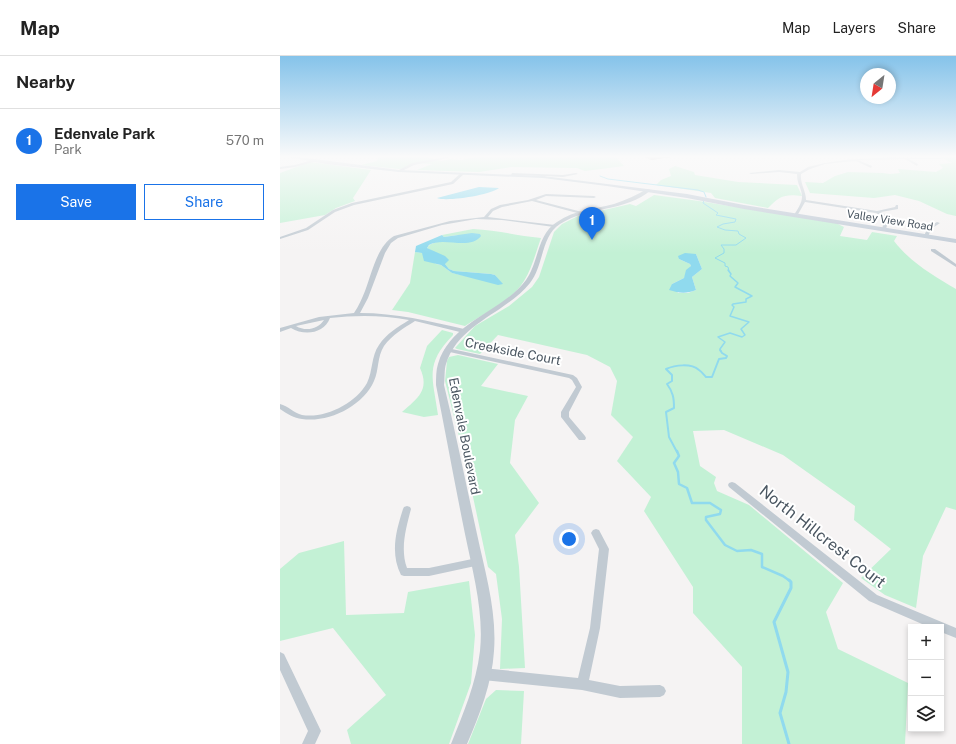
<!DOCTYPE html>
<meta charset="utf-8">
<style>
:root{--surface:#fff;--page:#f6f6f6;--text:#222;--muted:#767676;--line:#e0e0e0;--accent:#1a73e8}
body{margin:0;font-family:"Public Sans",sans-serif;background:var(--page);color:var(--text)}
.controls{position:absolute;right:12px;bottom:12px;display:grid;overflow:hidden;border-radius:0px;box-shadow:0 2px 6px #0003}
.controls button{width:36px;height:36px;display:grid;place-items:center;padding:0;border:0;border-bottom:1px solid var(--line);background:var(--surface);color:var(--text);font:20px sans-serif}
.compass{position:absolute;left:580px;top:12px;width:36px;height:36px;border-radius:50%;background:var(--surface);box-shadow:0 2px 6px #0003;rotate:210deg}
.you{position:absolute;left:289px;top:483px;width:14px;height:14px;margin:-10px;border:3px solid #fff;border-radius:50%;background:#1a73e8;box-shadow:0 0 0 6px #1a73e833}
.badge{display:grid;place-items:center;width:26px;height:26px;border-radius:50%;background:var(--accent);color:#fff;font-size:13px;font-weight:700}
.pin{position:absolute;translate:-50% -33px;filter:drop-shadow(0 1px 2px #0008)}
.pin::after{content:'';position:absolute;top:21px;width:14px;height:12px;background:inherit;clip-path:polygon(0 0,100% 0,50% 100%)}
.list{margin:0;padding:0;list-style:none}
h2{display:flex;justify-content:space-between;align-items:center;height:52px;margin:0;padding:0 16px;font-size:17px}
h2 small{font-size:13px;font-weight:400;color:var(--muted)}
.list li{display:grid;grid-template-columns:26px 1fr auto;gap:12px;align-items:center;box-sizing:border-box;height:64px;padding:0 16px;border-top:1px solid var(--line)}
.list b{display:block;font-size:15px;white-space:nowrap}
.list p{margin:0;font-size:13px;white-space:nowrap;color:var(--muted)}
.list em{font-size:13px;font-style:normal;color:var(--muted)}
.actions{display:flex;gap:8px;padding:12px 16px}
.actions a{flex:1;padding:9px 0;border:1px solid var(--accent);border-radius:0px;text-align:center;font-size:14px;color:var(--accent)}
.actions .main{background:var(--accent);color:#fff}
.icon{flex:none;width:22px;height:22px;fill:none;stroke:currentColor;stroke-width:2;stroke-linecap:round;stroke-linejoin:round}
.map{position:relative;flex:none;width:676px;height:688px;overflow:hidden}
header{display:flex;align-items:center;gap:24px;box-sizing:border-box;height:56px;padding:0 20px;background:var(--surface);border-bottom:1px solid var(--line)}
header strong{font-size:19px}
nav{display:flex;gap:22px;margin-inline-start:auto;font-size:14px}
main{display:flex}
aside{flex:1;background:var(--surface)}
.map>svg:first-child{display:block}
.green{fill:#c3f1d5;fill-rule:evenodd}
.water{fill:#90daee}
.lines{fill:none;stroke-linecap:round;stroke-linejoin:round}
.stream-far4{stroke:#90daee;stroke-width:1}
.stream-far3{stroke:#90daee;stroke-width:1.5}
.stream-far2{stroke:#90daee;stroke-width:2}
.stream-far1{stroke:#90daee;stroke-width:2.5}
.stream{stroke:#90daee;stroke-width:3}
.minor{fill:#c1cad2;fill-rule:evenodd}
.tertiary{fill:#c1cad2;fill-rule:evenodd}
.secondary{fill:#c1cbd6;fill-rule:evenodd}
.wall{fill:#b0b2b7}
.shaded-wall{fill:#909195}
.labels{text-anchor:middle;stroke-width:4;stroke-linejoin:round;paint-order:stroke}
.far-street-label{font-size:11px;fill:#4a5661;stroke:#fff}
.street-label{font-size:13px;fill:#4a5661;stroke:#fff}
.near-street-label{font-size:16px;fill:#4a5661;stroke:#fff}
</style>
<header>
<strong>Map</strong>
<nav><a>Map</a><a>Layers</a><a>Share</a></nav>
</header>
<main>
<aside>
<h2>Nearby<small></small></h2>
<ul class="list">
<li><span class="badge">1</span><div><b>Edenvale Park</b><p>Park</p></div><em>570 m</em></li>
</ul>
<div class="actions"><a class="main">Save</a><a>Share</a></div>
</aside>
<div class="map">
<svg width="676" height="688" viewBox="0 0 676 688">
<rect width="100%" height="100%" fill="#f5f3f3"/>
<g class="green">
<polygon points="98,101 148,101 161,105 170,103 181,104 195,101 336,101 344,110 305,115 297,112 232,111 199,116 137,114 152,108 138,107 120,113 81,109 97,105"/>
<polygon points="660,101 676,101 676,160 667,158 639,145 615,139 594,142 530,137 525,126 543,127 555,120 568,116 603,117 610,118 620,117 618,113 656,116 663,112 659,108 672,107"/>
<polygon points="30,106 91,114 73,142 75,145 56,152 45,159 0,167 0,117"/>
<path d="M 395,110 L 414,116 L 415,119 L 458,126 L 517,129 L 522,140 C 504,138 500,140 488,152 L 435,142 L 431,137 L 376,129 L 381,124 L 391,120 L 389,113 Z"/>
<path d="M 374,139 L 419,145 L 556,167 L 564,171 L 560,180 L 587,184 L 592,176 L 617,180 L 614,185 C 630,206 654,220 676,233 L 676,454 L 666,451 L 643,500 L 636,552 L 605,539 L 581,522 L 611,493 L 574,464 L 575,450 L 503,399 L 444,374 L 413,375 L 420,410 L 436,421 L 434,427 L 437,435 L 469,449 L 563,527 L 546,556 L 558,593 L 628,627 L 625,688 L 462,688 L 462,611 L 413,557 L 413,531 L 364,455 L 371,441 L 337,405 L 353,381 L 331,359 L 337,325 L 330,311 L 307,299 L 218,279 L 200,298 L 177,293 L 175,292 L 195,270 L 229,250 L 252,231 L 259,221 L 274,176 L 282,168 L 298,160 L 350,148 L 356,150 ZM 416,198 L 422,213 L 412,221 L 416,234 L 408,237 L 398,237 L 392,228 L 404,222 L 411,210 L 410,208 L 399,203 Z"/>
<path d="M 193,173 C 217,174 238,180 261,182 C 256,196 252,212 244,225 C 233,244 203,258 185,270 L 128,256 L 112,254 L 130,227 L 135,196 L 142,197 L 156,208 L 161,209 L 172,217 L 222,228 L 215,219 L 211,218 L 174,215 L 169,213 L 165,208 L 166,203 L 147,192 C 154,181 181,187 193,185 L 178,179 L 164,181 L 162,179 Z"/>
<path d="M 162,274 L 173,277 L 173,279 C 144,309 153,321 158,359 L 144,361 L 122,356 C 138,342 150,334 140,312 L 147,290 Z"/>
<polygon points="178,299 218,308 201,330 248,340 235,364 230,407 259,447 235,479 239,511 245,612 220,613 222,563 216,518 208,511 186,408 165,325 167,305 169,301"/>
<polygon points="64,485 66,559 124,557 128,536 189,525 195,579 191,627 169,688 71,688 67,674 106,639 53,572 0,585 0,513 19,497"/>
<polygon points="216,634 244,635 241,688 188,688 206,643"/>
</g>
<g class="water">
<path d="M 199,131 L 219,132 C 211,139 166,146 157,142 Z"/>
<path d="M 192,177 L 200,178 L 201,180 C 189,195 164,180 149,189 L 147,192 L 165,200 L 169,204 L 165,208 L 169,213 L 174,215 L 211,218 L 215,219 L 223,228 L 218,229 L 172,217 L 161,209 L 144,205 L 142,197 L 135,196 L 136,190 L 162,179 L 164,181 Z"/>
<path d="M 405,197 L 416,198 L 422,213 L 412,221 L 416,234 C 406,238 399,237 389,234 L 392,228 L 404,222 L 406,214 L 411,210 L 410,208 L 399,203 L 398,200 Z"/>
</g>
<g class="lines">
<g class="stream-far4">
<polyline points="320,120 328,123 418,134 424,136 426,141"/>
<polyline points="424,144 423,147 438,157 436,159 456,163 455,166 443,168 437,171 445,174 458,175 459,178 466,182 456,189 441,189 444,193 444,197 435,202 445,207 445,210 448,211 449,215"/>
</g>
<polyline class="stream-far3" points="441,295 440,293 445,286 438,281 450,277 462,281 465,279 461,273 469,266 450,260 454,251 452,249 453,248 466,246 466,243 472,240 455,231 458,227 450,220 451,218 448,214"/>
<path class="stream-far2" d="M 397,396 L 389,381 L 386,356 L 394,352 C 394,342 393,336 387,328 L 392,325 L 392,319 L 386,313 C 395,309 411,307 419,314 C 422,316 424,319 426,321 L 432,321 L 439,303 L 446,302 L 447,300 L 442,297 L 440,294"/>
<polyline class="stream-far1" points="397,395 399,400 394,407 398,416 399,428 407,432 412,447 430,447 441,454 440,458 426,461 426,464 445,489 457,495 471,494 482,498 482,511 503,520 510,525"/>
<polyline class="stream" points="509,524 511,526 511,532 494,566 508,616 506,636 500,657 509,688"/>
<g class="minor">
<polygon points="166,101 173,101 134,109 120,116 117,115 132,107"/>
<path d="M 609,101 L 663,102 L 661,103 L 629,103 L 638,108 L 637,110 L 625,103 L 578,104 L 592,110 L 591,112 L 576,105 L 564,106 L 545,108 L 530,113 L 521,118 C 520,128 526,135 526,144 L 597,155 L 615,151 L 616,149 L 618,149 L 618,153 L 601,156 L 609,162 L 606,173 L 604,174 L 602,173 L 605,162 L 596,157 L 525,146 L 517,160 L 515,160 L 514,159 C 517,154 522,147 522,141 C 522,132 517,129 517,118 L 499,116 L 471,118 L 469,117 L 499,114 L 520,116 L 528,111 L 545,107 L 564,104 Z"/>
<polygon points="36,103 37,105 15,111 0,113 0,111 15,109"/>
<polygon points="181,117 184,118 173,128 74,149 55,156 28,174 0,183 0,181 26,172 53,154 72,147 171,126"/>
<polygon points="232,117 283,119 296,117 298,118 283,121 266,120 263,122 261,121 262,120 231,119"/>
<path d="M 266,138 L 314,140 L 316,141 L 314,142 L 266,140 L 256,144 L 302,156 L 303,157 L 301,158 L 252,145 L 222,151 L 213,155 L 208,161 L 275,169 L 276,170 L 274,171 L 222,164 L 196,163 L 162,169 L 118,182 L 111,187 L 105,197 L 88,242 L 80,257 C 116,257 149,265 184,273 L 187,275 L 184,277 L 135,265 C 124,272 112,279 104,290 C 97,301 99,314 94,325 C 83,350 49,367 22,363 C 14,362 7,358 0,353 L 0,348 C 8,350 14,357 22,359 C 45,363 76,347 87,327 C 93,315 91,300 99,289 C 106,278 118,271 129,264 C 103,259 76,259 50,262 C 44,278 24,280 11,272 L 0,276 L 0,272 L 39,261 L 74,257 C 79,250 82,242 85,235 C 92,217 97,190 114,180 L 170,165 L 204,161 L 211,153 L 220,149 L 248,144 ZM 44,264 C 38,273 26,276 16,270 Z"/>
<polygon points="657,166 660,167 651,173 648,181 644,181 644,180 648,171"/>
<polygon points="651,193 655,193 676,208 676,211 651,195"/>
<polygon points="167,292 293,319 297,322 302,331 289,356 289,361 305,380 306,382 305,384 299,384 281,361 281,356 296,331 292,324 289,322 165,295 164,294"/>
<polygon points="452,426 455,427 597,539 676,572 676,582 661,576 661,571 649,571 589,545 449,431 448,429 449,427"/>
<path d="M 127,450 L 130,451 L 131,453 C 126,472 120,493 127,512 L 149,512 L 197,502 L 200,503 L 202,506 L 200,509 L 149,520 L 124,520 L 121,519 C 110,497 116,475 123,453 L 124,451 Z"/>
<polygon points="316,473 319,474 329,493 320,572 309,624 340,630 380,629 384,631 386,635 384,639 380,641 340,642 302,634 203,624 199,622 197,618 199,614 203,612 298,622 310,572 319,493 311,477 313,474"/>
<polygon points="0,596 4,598 41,675 35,688 22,688 28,675 0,614"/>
</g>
<path class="tertiary" d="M 367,133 L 371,134 C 346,156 308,150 280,168 C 261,180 264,209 250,227 C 226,257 178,268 166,308 C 164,314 165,322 164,329 C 176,378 186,428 197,478 C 205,516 217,555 214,595 C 212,627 200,658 187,688 L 171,688 C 183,658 196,628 200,595 C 204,556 193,517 185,478 C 175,429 166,379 156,329 C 156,322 156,314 158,308 C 171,265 221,257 246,224 C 259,206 257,178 277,166 C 294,154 315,153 334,148 C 346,144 357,139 367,133 Z"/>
<polygon class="secondary" points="8,101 19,101 119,114 263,120 407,138 464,149 676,183 676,187 464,153 407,142 327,130 263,122 119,116 46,108"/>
</g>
<polygon class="wall" points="364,101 391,101 371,104"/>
<polygon class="shaded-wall" points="371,101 391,101 371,104"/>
<linearGradient id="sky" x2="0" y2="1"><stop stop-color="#85c3ea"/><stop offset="0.51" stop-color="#fafafa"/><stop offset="1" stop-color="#fafafa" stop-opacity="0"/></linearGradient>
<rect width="676" height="197" fill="url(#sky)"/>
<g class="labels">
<g class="far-street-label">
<text transform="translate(610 164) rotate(9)" y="4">Valley View Road</text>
</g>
<g class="street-label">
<text transform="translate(233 295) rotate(11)" y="5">Creekside Court</text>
<text transform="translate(185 380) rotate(79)" y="5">Edenvale Boulevard</text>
</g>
<g class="near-street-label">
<text transform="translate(543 480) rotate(38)" y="6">North Hillcrest Court</text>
</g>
</g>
</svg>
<div class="controls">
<button>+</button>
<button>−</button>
<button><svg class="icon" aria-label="layers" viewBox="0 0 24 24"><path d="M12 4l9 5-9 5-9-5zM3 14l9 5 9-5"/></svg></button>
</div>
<svg class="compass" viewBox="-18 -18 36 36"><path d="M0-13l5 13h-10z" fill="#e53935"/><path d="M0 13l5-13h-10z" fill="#767676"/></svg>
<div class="you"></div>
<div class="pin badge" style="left:312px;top:184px">1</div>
</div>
</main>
